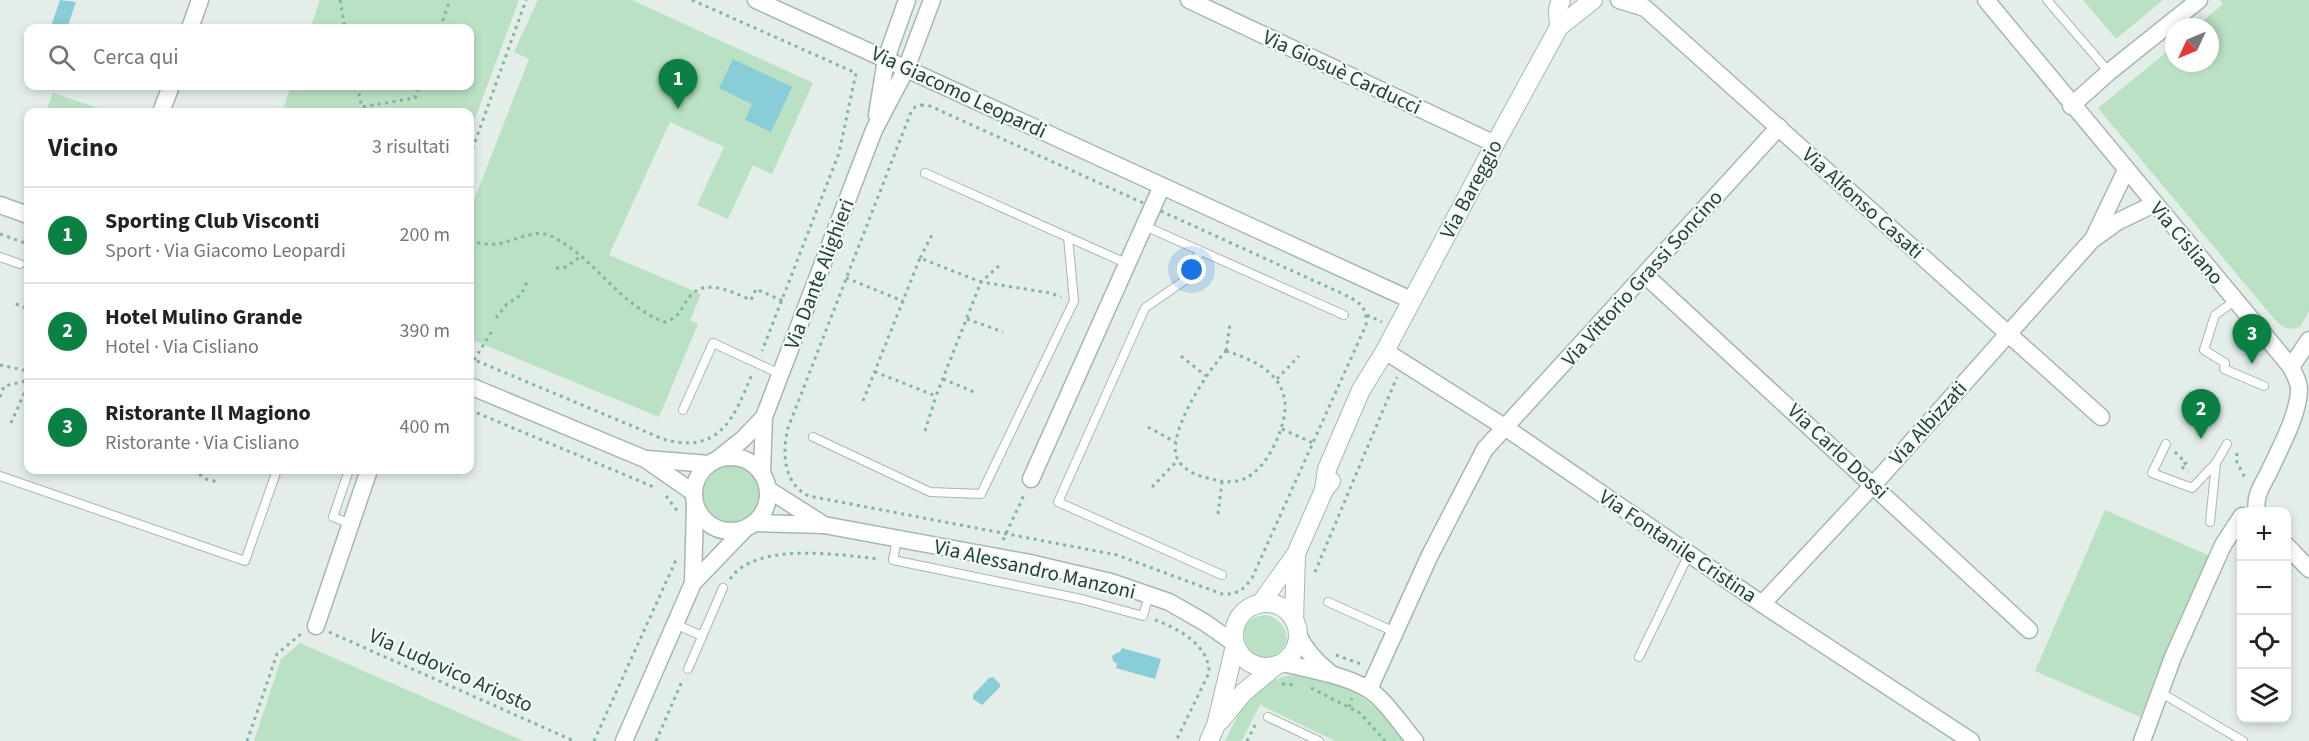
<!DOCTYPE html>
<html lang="it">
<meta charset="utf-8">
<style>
:root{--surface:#fff;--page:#f6f6f6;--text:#222;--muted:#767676;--line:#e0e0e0;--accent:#0b8043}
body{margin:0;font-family:"Source Sans 3",sans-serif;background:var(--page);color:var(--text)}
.controls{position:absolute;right:18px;bottom:18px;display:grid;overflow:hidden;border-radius:12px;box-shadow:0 3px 9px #0003}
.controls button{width:54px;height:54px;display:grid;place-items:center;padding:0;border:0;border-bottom:2px solid var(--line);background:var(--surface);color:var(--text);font:30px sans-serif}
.compass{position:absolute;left:2165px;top:18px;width:54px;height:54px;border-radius:50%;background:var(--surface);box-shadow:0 3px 9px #0003;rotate:226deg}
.you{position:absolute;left:1192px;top:270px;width:21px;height:21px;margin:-15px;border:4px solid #fff;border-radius:50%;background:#1a73e8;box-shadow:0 0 0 9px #1a73e833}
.badge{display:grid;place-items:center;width:39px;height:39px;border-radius:50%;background:var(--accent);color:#fff;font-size:20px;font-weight:700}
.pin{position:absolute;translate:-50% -50px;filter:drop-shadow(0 2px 3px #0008)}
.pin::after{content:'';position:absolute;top:32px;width:21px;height:18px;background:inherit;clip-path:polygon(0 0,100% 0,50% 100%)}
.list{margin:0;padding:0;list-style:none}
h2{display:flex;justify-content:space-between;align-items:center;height:78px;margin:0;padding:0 24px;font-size:26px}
h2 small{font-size:20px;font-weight:400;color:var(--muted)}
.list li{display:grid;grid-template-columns:39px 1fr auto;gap:18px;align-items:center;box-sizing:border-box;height:96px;padding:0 24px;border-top:2px solid var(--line)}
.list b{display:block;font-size:22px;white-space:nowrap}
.list p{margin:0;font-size:20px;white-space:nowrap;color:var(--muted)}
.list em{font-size:20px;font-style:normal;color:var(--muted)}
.icon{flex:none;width:33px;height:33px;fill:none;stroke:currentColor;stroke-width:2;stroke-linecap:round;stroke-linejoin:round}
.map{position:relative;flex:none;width:2309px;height:741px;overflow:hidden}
.search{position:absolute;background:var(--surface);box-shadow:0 3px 9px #0003;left:24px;top:24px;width:450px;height:66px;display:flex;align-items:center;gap:15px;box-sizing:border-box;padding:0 21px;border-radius:12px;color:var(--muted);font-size:22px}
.panel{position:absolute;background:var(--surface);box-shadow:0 3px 9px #0003;left:24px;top:108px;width:450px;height:366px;border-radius:12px}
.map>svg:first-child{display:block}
.green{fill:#bbe1c4}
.water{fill:#88cdd7}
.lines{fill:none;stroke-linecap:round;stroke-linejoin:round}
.lane-casing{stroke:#a6b7b0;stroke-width:10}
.street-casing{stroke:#a6b7b0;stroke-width:19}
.secondary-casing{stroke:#a1bbb1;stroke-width:20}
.path{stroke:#82b4a3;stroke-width:3;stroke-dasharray:3 4.5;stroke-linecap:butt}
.lane{stroke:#fff;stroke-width:8}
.street{stroke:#fff;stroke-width:16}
.secondary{stroke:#fff;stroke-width:18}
.labels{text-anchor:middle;stroke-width:4.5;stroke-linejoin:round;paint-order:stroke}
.street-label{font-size:21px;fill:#214238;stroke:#f5faf7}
</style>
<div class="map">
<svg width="2309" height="741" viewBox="0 0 2309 741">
<rect width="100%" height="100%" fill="#e4eee9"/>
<g class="green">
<polygon points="320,0 519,0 470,132 470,112 282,112 291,86 470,86 470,28 310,28"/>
<polygon points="538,0 632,0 813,83 772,174 753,165 728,219 697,205 724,147 670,122 609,255 701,294 690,320 698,324 659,417 470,339 470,210 529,59 514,52"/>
<polygon points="2083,0 2163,0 2116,39"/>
<path d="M 2220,0 L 2309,0 L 2309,311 L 2300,327 C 2288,331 2283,328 2275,320 L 2098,108 L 2174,46 L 2174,63 L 2210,63 L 2210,27 L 2196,27 L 2223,4 Z"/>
<polygon points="53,93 110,112 46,112"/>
<circle cx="732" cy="495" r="29"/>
<polygon points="2105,510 2210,556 2140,717 2035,671"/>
<path d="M 1267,615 C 1284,620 1294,638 1280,651 C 1253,679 1222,617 1267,615 Z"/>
<polygon points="300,643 524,741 254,741 281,659"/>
<path d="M 1304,673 L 1350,688 L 1382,713 L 1406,741 L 1335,741 L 1260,705 L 1242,741 L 1225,741 C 1246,699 1253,679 1304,673 Z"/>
</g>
<g class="water">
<polygon points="60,0 76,2 67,28 51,26"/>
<polygon points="733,59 792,87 771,132 745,120 752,104 719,88"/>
<polygon points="1122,648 1161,659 1155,679 1116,668 1117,664 1113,661 1112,656 1116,653 1120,652"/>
<polygon points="993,677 1000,684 1000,687 982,705 973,699 973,695 989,678"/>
</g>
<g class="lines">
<defs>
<g id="lane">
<polyline points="2047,0 2109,72"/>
<polyline points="925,173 1128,264"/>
<polyline points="1145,226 1344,315"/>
<polyline points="1200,251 1188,278 1145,308 1058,502 1222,575"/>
<polyline points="0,257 20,264"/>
<polyline points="2236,300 2215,315 2204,350 2225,363 2224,369 2264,386"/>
<polyline points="683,410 713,343 780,374"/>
<polyline points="813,437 930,492 981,494 1074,301 1068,237"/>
<polyline points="2166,444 2152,473 2192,488 2216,463"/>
<polyline points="349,470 333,517 351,524"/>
<polyline points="0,476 245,561 277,470"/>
<polyline points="2210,522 2216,463 2227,444"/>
<polyline points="897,539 893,560 1081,599 1143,616 1149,595"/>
<polyline points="1328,602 1395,632"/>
<polyline points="675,624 702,636"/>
<polyline points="1639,657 1689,554"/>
<polyline points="688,669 723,588"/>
<polyline points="2158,691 2243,741"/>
<polyline points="1268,717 1319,741"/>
</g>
<g id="street">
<polyline points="756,0 1411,300"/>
<polyline points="1189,0 1495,144"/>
<polyline points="1619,0 1645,8 2101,417"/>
<path d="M 1986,0 L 2291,367 C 2294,374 2299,381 2299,389 C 2299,414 2279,450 2269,472 C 2262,486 2254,496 2257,512"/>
<polyline points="190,28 200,0"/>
<polyline points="2071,106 2109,72 2199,0"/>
<polyline points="161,112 171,86"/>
<polyline points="877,115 886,59 907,0"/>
<polyline points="0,205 28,215"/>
<polyline points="2094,237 2126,170"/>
<polyline points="1645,275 2029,630"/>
<polyline points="1385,351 1506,428 1762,604 1971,741"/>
<polyline points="2291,367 2309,340"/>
<polyline points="470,386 645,459 694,493"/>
<circle cx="731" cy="494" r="37"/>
<polyline points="647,459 709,464"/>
<polyline points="718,459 743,439 764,417"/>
<polyline points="762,473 764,417 874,130 906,69 932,0"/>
<polyline points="1031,479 1162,186"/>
<polyline points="769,490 824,525"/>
<polyline points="755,523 824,525 1030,563 1111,582 1169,602 1204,622 1234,643"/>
<polyline points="2286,545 2309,569"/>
<polyline points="693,583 695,505"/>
<polyline points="1762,604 1874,484 2092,240 2117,222 2154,204"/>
<polyline points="316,626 369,470"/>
<path d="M 1298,635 C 1306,651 1315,661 1329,672"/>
<path d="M 1283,663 C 1311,670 1354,676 1376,695 C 1390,707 1402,726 1415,741"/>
<polyline points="1369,689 1430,555 1485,449 1779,127"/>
<polyline points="624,741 693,583 745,529"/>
<polyline points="2142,741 2173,657 2223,545 2242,516"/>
</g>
<g id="secondary">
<polyline points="1559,27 1558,9 1561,0"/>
<polyline points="1324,490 1327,469 1361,390 1385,351 1495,144 1559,27 1593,0"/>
<circle cx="1266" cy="635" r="32"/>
<polyline points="1261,603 1296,554 1324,490 1331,481"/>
<polyline points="1294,620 1296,556"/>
<polyline points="1220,721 1243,693 1275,666"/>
<polyline points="1209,741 1216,725 1235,646"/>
</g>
</defs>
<use href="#lane" class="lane-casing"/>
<use href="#street" class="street-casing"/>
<use href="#secondary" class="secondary-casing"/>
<g class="path">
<polyline points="340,0 345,28"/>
<polyline points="692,0 856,73 839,153 762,351"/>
<polyline points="440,28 450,0"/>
<polyline points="357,86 362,107 415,98 419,86"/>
<path d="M 921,105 L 930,106 L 1341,293 C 1357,301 1368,305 1366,325 L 1252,578 C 1244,590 1236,595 1222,594 L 1117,555 L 809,496 C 783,484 782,452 788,428 L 911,112 L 915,107 Z"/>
<polyline points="470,156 526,0"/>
<polyline points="0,234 28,244"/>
<path d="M 470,241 C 478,243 488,245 497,244 C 513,242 535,228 551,236 C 595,257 619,306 665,322 C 683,316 680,307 691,295 C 707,278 734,293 751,300 L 756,289 L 783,301"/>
<polyline points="920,258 932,235"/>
<polyline points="999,266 981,282 1050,293 1061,297"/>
<polyline points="556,268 566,267 580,257"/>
<polyline points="846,278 903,301"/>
<polyline points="16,304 28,309"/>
<polyline points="1367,315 1382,322"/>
<polyline points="496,318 507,304 521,295 527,282"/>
<polyline points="967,319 1003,332"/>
<path d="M 1226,351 C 1255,360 1287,375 1285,410 C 1283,434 1263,478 1236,481 C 1225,483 1215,480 1204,477 C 1195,475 1183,469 1178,460 C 1164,436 1209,369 1226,351 Z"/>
<polyline points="1226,351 1230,324"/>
<polyline points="1181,356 1206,376"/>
<path d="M 470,358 L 663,439 C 720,455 734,418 752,374"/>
<polyline points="474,360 492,331"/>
<polyline points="0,365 28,371"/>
<polyline points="943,379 974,392"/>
<polyline points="1277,379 1299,356"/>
<polyline points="28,388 26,381 28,363"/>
<polyline points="0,397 4,386 26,381"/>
<polyline points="863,401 920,258 981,282 936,396 875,372"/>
<polyline points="470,410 654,487"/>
<polyline points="11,423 27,387"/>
<polyline points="1148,427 1175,442"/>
<polyline points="1282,429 1313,443"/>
<polyline points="925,431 936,396"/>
<polyline points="2175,452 2186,463 2181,466 2188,472"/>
<polyline points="2237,453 2236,460 2246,480"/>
<polyline points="193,470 206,479 217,482"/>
<polyline points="1152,487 1178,460"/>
<polyline points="666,496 678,512"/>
<polyline points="1218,514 1222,482"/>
<polyline points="1003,540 1024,495"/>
<polyline points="1315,572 1397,377"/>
<path d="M 730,579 C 756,541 839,555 880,559"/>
<path d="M 1155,620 C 1178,628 1210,646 1209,673 L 1176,741"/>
<polyline points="329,632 574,741"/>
<polyline points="1336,655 1361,664"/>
<polyline points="1282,684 1296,685"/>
<polyline points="1311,688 1360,713 1385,741"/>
<polyline points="1349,707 1352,698"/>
<polyline points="247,741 277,654 302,633"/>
<polyline points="594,741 676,560"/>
<polyline points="656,741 683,679"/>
<polyline points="1247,741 1257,721"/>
</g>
<use href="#lane" class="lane"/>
<use href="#street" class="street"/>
<use href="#secondary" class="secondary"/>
</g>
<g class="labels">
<g class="street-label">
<text transform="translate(1342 72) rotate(25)" y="7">Via Giosuè Carducci</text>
<text transform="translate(959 92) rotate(25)" y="7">Via Giacomo Leopardi</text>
<text transform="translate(1471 189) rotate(-62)" y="7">Via Bareggio</text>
<text transform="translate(1863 203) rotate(42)" y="7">Via Alfonso Casati</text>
<text transform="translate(2187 243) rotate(50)" y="7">Via Cisliano</text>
<text transform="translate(819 274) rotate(-69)" y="7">Via Dante Alighieri</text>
<text transform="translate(1642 278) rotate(-48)" y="7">Via Vittorio Grassi Soncino</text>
<text transform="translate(1928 423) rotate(-48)" y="7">Via Albizzati</text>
<text transform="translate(1838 451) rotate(43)" y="7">Via Carlo Dossi</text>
<text transform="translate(1678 546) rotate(34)" y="7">Via Fontanile Cristina</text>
<text transform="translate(1035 569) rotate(13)" y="7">Via Alessandro Manzoni</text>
<text transform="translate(451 670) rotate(24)" y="7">Via Ludovico Ariosto</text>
</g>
</g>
</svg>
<div class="controls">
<button>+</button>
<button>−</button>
<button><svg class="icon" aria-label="locate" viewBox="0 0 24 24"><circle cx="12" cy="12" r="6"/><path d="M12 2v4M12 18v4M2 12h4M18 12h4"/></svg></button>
<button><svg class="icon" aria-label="layers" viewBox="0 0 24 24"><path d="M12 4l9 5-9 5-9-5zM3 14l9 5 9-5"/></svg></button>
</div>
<svg class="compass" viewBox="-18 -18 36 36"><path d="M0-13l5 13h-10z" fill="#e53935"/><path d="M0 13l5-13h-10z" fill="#767676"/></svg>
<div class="you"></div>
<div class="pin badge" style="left:678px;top:109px">1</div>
<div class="pin badge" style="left:2201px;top:439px">2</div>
<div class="pin badge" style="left:2252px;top:364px">3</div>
<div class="search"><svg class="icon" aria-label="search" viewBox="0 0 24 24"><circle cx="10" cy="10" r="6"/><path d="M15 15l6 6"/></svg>Cerca qui</div>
<section class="panel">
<h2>Vicino<small>3 risultati</small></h2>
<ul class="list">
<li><span class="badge">1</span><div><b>Sporting Club Visconti</b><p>Sport · Via Giacomo Leopardi</p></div><em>200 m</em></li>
<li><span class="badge">2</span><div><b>Hotel Mulino Grande</b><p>Hotel · Via Cisliano</p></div><em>390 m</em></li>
<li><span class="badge">3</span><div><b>Ristorante Il Magiono</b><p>Ristorante · Via Cisliano</p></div><em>400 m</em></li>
</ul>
</section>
</div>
